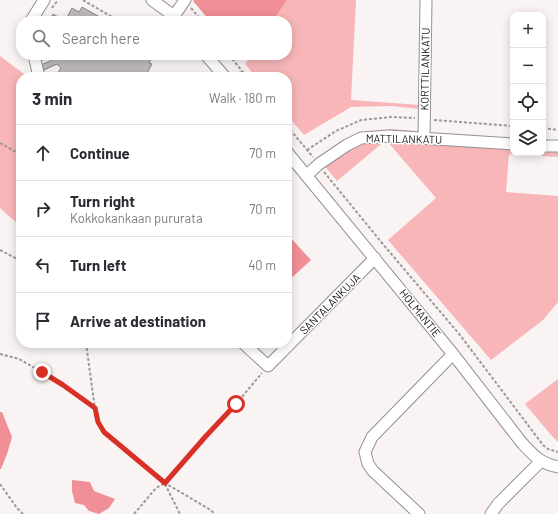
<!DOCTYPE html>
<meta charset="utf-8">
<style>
:root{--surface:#fff;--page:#f7f7f7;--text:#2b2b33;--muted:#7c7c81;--line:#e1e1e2}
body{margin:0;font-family:Barlow,sans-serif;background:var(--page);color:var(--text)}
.controls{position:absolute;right:12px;top:12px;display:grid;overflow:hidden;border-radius:8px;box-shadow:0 2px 10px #0003}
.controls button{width:36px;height:36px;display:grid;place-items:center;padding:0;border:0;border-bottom:1px solid var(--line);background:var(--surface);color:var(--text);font:20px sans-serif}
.stop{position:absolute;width:12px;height:12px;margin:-9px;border:3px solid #d93025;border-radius:50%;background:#fff}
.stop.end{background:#d93025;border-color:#fff;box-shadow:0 1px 4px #0008}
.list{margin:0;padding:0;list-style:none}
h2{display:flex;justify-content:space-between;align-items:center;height:52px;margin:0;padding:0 16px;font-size:17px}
h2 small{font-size:13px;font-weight:400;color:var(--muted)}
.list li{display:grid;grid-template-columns:26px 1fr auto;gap:12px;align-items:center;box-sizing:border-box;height:56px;padding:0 16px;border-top:1px solid var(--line)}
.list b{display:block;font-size:15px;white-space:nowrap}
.list p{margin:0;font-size:13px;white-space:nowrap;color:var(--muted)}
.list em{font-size:13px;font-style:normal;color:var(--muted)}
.icon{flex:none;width:22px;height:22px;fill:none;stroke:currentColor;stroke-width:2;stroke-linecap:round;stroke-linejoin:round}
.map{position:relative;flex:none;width:558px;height:514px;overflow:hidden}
.search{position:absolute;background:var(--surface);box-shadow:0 2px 10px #0003;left:16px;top:16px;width:276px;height:44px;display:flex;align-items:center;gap:10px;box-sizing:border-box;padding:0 14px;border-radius:16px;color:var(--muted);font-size:15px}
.panel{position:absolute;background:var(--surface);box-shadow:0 2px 10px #0003;left:16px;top:72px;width:276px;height:276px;border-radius:16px}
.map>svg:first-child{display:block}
.green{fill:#f8b6b8}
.forest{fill:#f08f95}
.building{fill:#bfbaba;stroke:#898484}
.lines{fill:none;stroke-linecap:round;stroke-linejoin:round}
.minor-casing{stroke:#959090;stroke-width:13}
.path{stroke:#9d9999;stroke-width:2;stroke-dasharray:3 2;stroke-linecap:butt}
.minor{stroke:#fff;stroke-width:11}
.route{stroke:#d93025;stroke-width:5}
.labels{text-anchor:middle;stroke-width:3;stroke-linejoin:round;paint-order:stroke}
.street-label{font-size:11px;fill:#131111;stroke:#fff}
</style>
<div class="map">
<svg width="558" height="514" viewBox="0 0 558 514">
<rect width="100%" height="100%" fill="#f9f3f3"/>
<g class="green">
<polygon points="287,0 356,0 351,100 420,105 421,109 391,106 351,107 304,135 287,115 287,77 256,77 245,64 251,55 287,55 287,21 273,21"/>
<polygon points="0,56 28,77 21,77 21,227 0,208"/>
<polygon points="392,129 513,140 513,153 543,153 543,143 558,145 558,157 509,154 506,192 558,196 558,302 543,320 491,360 388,240 436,198 386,140 337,181 319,159 345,142 368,132"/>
<polygon points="558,379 558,442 551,435 525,404"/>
</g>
<g class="forest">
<polygon points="194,0 287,0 273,21 210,21 193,1"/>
<polygon points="287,234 311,260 287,282"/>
<polygon points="0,412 2,412 12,437 7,454 1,469 0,469"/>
<polygon points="72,480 90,482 94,491 115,499 109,508 99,514 89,511 84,505 75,503 72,491"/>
</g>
<g class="building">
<polygon points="82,7 105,20 107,18 113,21 49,21 53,14 65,21 72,8 79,12"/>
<polygon points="52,55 134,55 137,57 138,55 153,55 149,63 152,64 145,77 140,77 133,73 126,73 124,77 55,77 61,68 57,64 44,70 41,65 57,58"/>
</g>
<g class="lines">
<defs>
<g id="minor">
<polyline points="152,0 174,16 178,21"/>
<polyline points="174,16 185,0"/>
<polyline points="31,21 44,0"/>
<polyline points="34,55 39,77"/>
<polyline points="206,55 225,77"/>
<polyline points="424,138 426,0"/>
<polyline points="543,146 558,146"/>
<path d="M 287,152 L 453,354 L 522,443 C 534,456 540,463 558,467"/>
<polyline points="307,175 319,164 347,145 361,138 389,136 513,144"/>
<polyline points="243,343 268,366 375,258"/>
<polyline points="419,514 373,471 368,464 365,452 372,437 453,354"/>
<polyline points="491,514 498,504 541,461"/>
</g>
</defs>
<use href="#minor" class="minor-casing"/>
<g class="path">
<polyline points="83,0 119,21"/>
<polyline points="52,8 58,0"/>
<polyline points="191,8 202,21"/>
<polyline points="229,55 247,77"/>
<polyline points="235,77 242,71"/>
<polyline points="434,120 513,126"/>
<polyline points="287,126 313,157"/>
<polyline points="543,128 558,130"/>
<polyline points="0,143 21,155"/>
<polyline points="307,150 336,131 361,120 391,117 415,118"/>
<polyline points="324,172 382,243 460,335 543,445 548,449 558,452"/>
<polyline points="0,250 21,261"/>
<polyline points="86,343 95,409 98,421 104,432 165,483 209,509 215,514"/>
<polyline points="0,354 19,359 42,372 63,385 95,409"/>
<polyline points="0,484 17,508 23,514"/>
<polyline points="165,484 180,514"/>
<polyline points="134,514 156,488 165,483 206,436 236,404 262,373"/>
</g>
<use href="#minor" class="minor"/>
</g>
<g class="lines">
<polyline class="route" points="42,372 63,385 95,408 98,422 104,432 165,483 206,436 236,404"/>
</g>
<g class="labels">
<g class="street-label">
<text transform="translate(425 69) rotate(-89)" y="4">KORTTILANKATU</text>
<text transform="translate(404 139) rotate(1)" y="4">MATTILANKATU</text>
<text transform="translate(330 304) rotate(-45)" y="4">SANTALANKUJA</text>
<text transform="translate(420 313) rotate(51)" y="4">HOLMANTIE</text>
</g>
</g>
</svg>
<div class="controls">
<button>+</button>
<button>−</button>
<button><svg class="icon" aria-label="locate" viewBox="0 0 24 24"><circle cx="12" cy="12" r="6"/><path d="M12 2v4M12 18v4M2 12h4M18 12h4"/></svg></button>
<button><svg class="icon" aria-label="layers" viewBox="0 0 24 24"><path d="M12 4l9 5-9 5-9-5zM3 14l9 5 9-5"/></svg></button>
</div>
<div class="stop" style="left:236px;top:404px"></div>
<div class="stop end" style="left:42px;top:372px"></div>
<div class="search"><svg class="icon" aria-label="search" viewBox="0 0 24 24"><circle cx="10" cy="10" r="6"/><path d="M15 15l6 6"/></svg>Search here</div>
<section class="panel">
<h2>3 min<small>Walk · 180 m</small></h2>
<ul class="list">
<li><svg class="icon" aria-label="ahead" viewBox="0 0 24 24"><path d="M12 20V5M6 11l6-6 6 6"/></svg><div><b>Continue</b></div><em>70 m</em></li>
<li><svg class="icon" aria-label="right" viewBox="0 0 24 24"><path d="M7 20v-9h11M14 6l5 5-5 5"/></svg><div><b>Turn right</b><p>Kokkokankaan pururata</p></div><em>70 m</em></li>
<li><svg class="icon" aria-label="left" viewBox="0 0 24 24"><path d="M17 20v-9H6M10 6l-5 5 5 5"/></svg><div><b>Turn left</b></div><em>40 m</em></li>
<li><svg class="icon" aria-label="arrive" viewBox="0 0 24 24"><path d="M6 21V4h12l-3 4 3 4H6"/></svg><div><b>Arrive at destination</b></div></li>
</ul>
</section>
</div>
